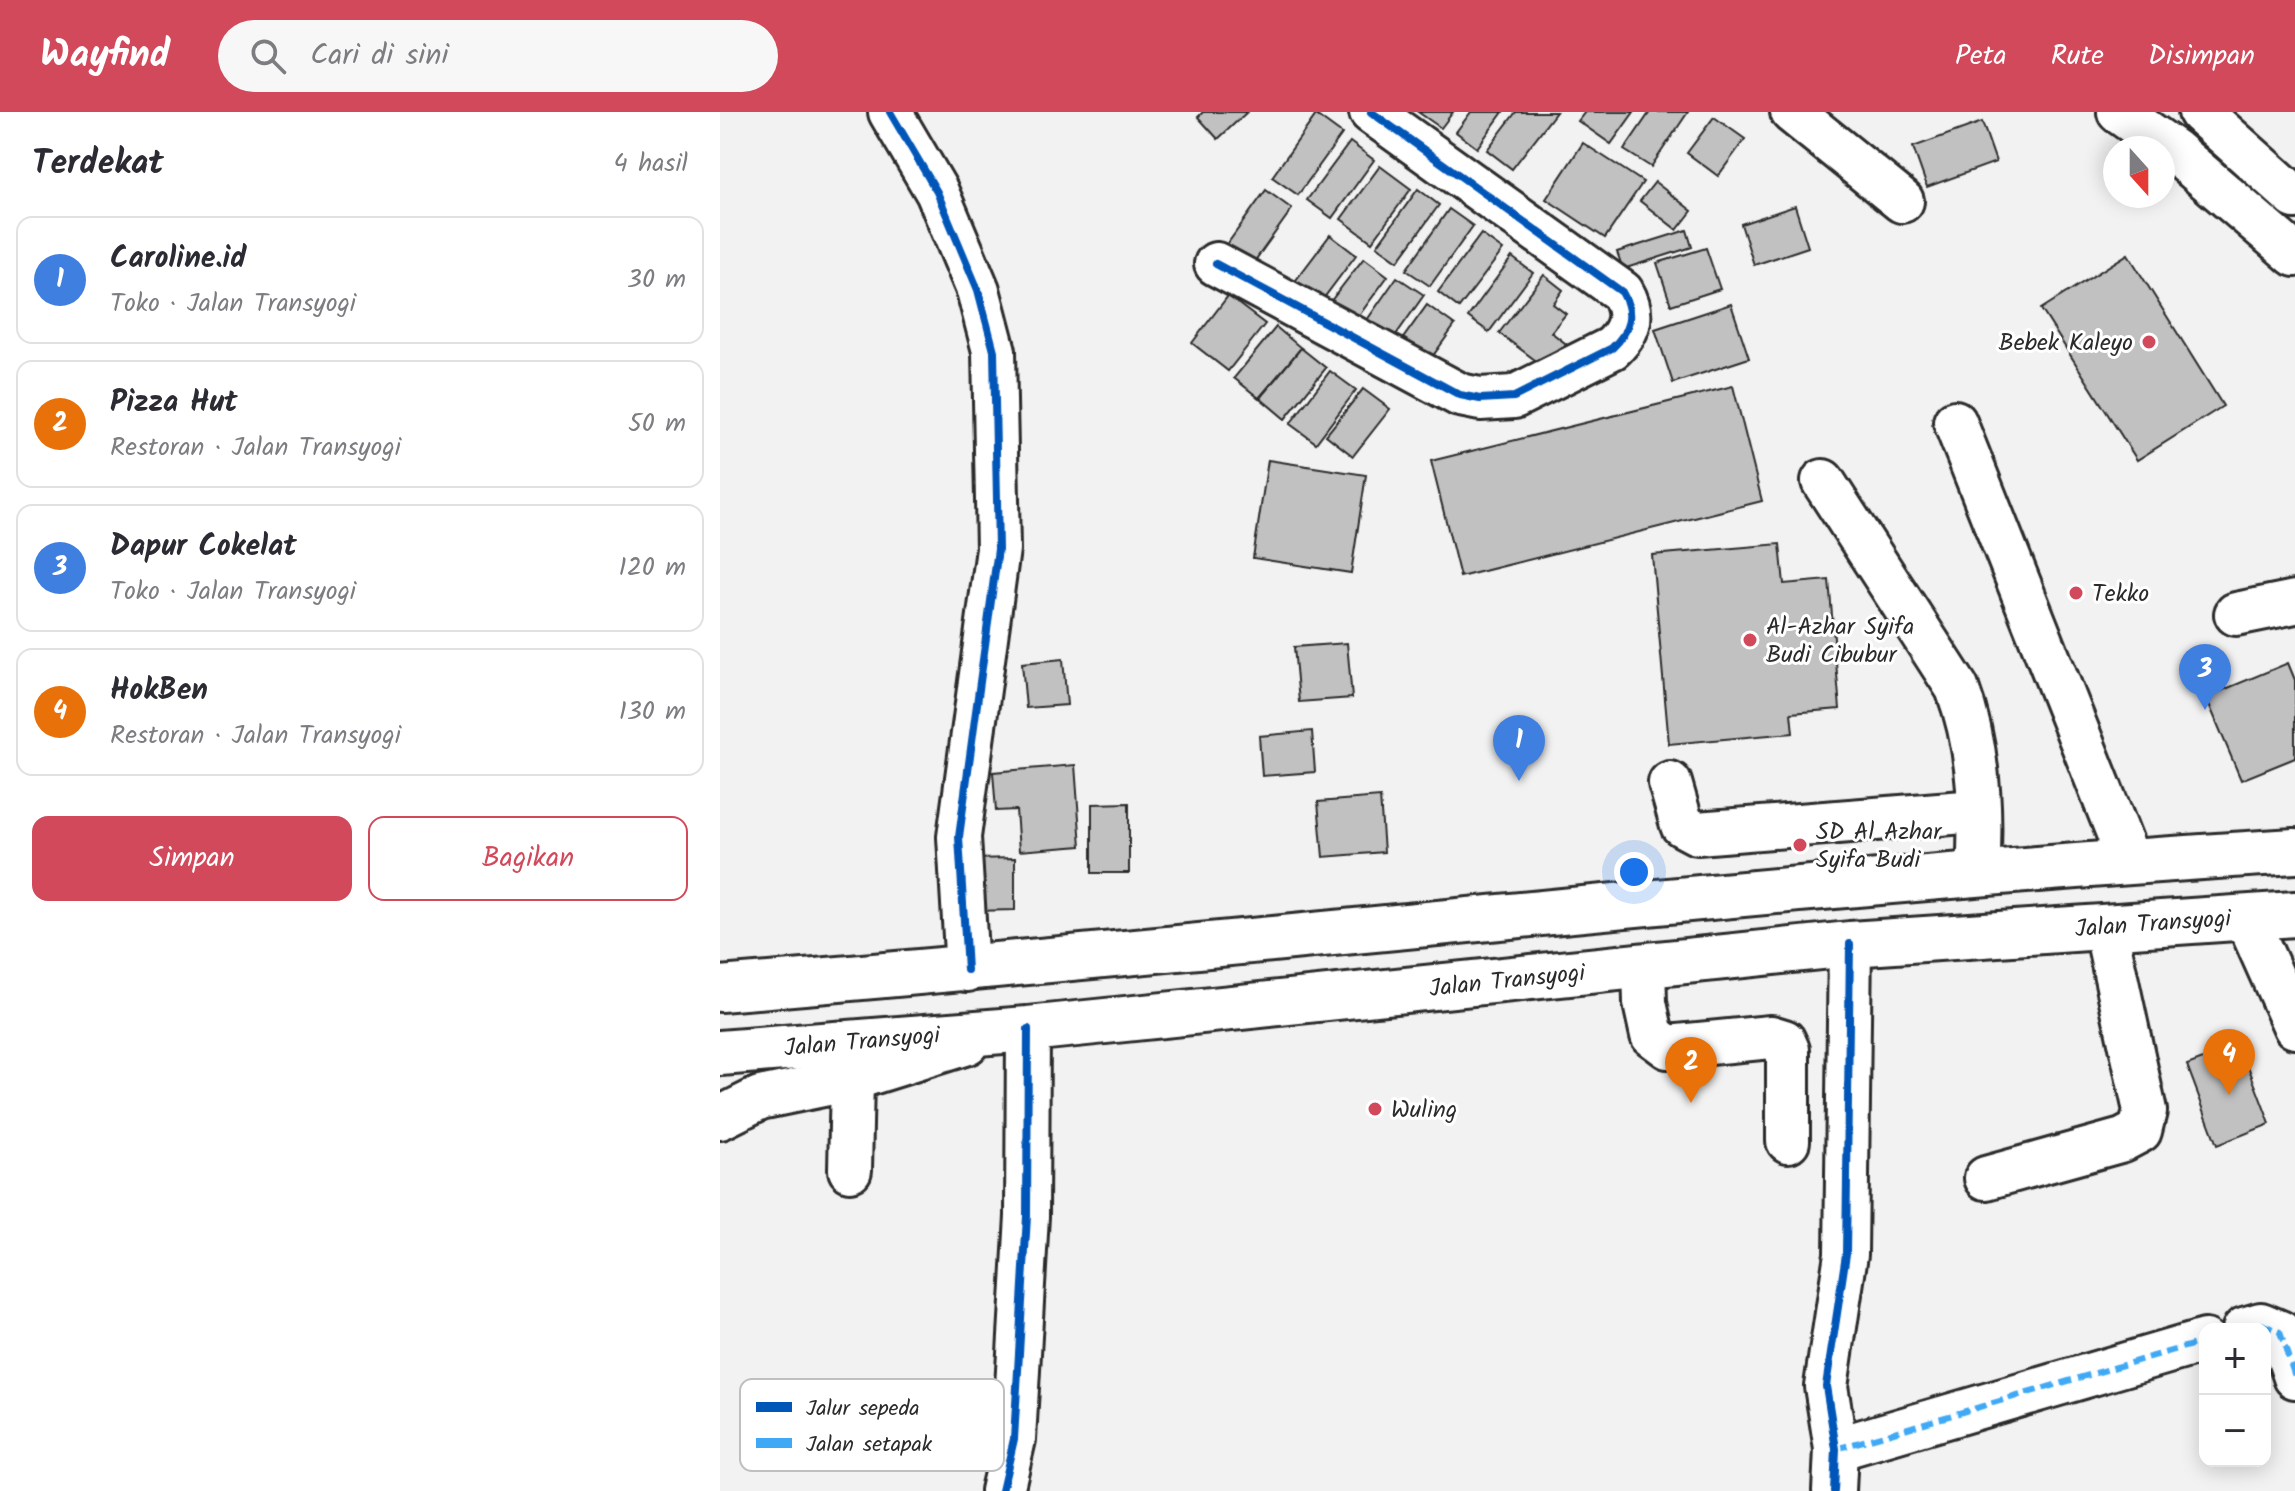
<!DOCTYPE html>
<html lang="id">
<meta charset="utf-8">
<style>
:root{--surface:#fff;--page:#f7f7f7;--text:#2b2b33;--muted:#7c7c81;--line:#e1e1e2;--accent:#d1495b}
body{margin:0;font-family:Kalam,sans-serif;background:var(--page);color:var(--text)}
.controls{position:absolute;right:24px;bottom:24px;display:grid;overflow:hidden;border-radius:16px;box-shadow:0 4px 20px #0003}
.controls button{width:72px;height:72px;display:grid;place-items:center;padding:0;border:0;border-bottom:2px solid var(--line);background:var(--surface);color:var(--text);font:40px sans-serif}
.compass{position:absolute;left:1383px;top:24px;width:72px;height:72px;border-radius:50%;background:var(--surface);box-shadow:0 4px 20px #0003;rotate:159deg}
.you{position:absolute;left:914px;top:760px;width:28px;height:28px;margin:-20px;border:6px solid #fff;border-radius:50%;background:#1a73e8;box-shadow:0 0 0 12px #1a73e833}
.badge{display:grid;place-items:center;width:52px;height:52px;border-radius:50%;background:var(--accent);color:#fff;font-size:26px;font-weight:700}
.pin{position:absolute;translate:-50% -66px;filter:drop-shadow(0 2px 4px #0008)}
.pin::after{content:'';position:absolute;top:42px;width:28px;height:24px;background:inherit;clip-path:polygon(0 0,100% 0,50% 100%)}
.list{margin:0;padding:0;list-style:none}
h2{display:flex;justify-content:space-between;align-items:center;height:104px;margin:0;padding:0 32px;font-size:34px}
h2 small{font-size:26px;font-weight:400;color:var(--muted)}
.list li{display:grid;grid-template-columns:52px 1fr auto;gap:24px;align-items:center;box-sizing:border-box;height:128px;margin:0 16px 16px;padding:0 16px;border:2px solid var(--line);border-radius:16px}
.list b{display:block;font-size:30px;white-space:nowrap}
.list p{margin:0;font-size:26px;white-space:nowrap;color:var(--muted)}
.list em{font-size:26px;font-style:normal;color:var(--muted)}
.actions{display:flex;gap:16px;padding:24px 32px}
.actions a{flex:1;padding:18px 0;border:2px solid var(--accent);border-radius:16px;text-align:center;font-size:28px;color:var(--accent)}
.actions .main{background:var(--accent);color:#fff}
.icon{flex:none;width:44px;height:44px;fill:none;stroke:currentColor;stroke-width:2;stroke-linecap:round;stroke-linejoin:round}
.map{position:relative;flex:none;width:1575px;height:1379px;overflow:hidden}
header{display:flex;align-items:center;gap:48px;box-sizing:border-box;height:112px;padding:0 40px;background:var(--accent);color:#fff}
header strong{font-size:38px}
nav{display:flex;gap:44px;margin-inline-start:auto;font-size:28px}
.search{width:560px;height:72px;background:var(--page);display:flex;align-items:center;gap:20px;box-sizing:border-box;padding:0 28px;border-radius:44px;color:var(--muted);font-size:30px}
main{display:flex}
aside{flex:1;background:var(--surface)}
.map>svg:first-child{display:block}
.building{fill:#c1c1c1;stroke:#2b2b2b;stroke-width:2}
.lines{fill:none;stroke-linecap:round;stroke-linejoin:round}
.minor-casing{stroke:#2b2b2b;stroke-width:48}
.highway-casing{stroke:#2b2b2b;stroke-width:50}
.minor{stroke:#fff;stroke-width:42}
.highway{stroke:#fff;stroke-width:44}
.quiet{stroke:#3fa9f5;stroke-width:6;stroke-dasharray:12 6;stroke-linecap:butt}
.cycleway-casing{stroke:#fff;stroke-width:13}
.cycleway{stroke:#0057b8;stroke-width:8}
.poi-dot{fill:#d1495b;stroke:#fff;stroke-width:3}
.labels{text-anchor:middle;stroke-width:6;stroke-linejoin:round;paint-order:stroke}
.poi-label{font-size:24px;fill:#2b2b2b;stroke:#fff;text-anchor:start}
.street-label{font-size:24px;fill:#2b2b2b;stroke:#fff}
.key{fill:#fff;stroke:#bfbfbf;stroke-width:2}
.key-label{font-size:22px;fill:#2b2b2b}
</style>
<header>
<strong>Wayfind</strong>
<div class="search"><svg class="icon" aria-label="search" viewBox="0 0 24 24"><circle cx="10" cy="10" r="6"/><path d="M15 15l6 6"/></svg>Cari di sini</div>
<nav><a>Peta</a><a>Rute</a><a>Disimpan</a></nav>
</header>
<main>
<aside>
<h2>Terdekat<small>4 hasil</small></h2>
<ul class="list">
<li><span class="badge" style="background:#3f7fe0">1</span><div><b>Caroline.id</b><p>Toko · Jalan Transyogi</p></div><em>30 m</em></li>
<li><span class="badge" style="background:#e8710a">2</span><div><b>Pizza Hut</b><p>Restoran · Jalan Transyogi</p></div><em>50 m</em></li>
<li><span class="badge" style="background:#3f7fe0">3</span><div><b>Dapur Cokelat</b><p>Toko · Jalan Transyogi</p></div><em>120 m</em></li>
<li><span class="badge" style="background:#e8710a">4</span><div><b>HokBen</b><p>Restoran · Jalan Transyogi</p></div><em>130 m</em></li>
</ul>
<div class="actions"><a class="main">Simpan</a><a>Bagikan</a></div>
</aside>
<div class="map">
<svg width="1575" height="1379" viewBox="0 0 1575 1379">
<rect width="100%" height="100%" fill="#f2f2f2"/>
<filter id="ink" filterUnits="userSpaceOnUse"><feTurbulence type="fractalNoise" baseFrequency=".0125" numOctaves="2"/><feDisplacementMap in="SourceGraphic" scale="16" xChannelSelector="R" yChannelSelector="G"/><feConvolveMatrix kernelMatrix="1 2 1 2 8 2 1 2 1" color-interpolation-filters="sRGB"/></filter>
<g filter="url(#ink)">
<g class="building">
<polygon points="483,0 527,0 498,27 478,5"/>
<polygon points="698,0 733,0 721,16"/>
<polygon points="751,0 783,0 757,36 736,20"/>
<polygon points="796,0 836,0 792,57 767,38"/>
<polygon points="865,0 914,0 891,32 858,9"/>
<polygon points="930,0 968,0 931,55 904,38"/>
<polygon points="596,3 622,22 578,83 552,65"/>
<polygon points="994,5 1025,27 998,64 967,41"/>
<polygon points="1262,10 1276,50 1207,75 1193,35"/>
<polygon points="630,30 654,48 612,106 587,88"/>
<polygon points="863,31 923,70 885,126 826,87"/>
<polygon points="660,54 691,77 652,130 621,107"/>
<polygon points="935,70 972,99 957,118 920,89"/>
<polygon points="698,77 719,93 678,149 657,134"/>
<polygon points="546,78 572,97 529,157 503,138"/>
<polygon points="1075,94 1088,135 1034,153 1021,112"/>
<polygon points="729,97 753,114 710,174 686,158"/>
<polygon points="967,118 972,135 903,157 897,140"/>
<polygon points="761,122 783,138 739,196 718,180"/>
<polygon points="610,123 636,143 597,195 570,176"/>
<polygon points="986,136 1000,177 951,193 937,151"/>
<polygon points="1408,142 1503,294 1417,348 1321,197"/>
<polygon points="792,145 813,161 769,220 748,205"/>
<polygon points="644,146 668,164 632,213 607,194"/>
<polygon points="824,163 843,178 833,192 846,202 831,220 850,235 831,260 779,221"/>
<polygon points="677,165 704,183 666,237 640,218"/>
<polygon points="508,184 545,212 508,259 472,231"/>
<polygon points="1011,192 1029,246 953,271 935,217"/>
<polygon points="707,193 735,213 702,259 674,239"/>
<polygon points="556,215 581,236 539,286 514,266"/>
<polygon points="581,236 606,256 565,307 540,286"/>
<polygon points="610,259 636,278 596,331 570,312"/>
<polygon points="1013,274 1042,389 740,465 711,349"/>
<polygon points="643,277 670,297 633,344 606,323"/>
<polygon points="548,348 646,363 631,461 533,446"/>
<polygon points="1060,432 1064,472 1109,468 1120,597 1071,601 1073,621 949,632 932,443"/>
<polygon points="627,531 632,586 579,590 574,535"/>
<polygon points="343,547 347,593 306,596 302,551"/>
<polygon points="1568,551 1575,568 1575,646 1521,668 1486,585"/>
<polygon points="592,619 595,660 542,664 539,624"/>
<polygon points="355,653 361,734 299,739 296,698 276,699 273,660"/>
<polygon points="660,685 664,740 603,745 598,690"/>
<polygon points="409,691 409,761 372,761 372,692"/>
<polygon points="295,746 295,798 252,799 251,747"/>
<polygon points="1520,933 1550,1012 1497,1033 1467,953"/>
</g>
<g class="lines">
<defs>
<g id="minor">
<polyline points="170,0 217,80 258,178 274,239 278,437 239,725 247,858"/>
<polyline points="1072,0 1182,89"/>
<polyline points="1399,0 1454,39 1575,143"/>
<polyline points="1480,0 1575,85"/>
<path d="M 496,152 L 740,283 L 760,287 L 794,285 L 892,236 C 910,219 915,202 902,180 L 651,0"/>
<polyline points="1235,310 1409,749"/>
<path d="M 1103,369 L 1237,576 C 1259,634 1262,699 1258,760"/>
<polyline points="1516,502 1575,490"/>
<polyline points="950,671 962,713 977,721 1257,699"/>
<polyline points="1526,805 1575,915"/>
<polyline points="924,854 925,891 932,923 948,935 1051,925 1064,929 1068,938 1068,1029"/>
<polyline points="0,1006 40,986 132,967 247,931"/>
<polyline points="130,1058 132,967"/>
<polyline points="1266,1066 1403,1028 1420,1019 1425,999 1385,814"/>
<polyline points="1524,1217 1541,1212 1560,1220 1575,1265"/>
<polyline points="1116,1337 1485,1229"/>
<polyline points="282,1379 294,1327 307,1104 308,917"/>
<polyline points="1114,1379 1116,1337 1106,1274 1126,1142 1130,832"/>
</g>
<g id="highway">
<path d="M 0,877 C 525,835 1049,771 1575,739"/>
<polyline points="0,941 308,917 1130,832 1575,802"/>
</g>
</defs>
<use href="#minor" class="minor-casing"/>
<use href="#highway" class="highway-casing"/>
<use href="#minor" class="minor"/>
<use href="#highway" class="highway"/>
<g class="quiet">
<polyline points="1524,1217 1541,1212 1560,1220 1575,1265"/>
<polyline points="1116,1337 1485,1229"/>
</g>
<defs>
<g id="cycleway">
<polyline points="170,0 217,80 258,178 274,239 278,437 239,725 247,858"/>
<path d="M 496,152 L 740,283 L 760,287 L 794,285 L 892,236 C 910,219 915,202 902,180 L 651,0"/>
<polyline points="282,1379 294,1327 307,1104 308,917"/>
<polyline points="1114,1379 1116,1337 1106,1274 1126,1142 1130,832"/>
</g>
</defs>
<use href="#cycleway" class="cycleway-casing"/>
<use href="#cycleway" class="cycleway"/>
</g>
</g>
<g class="poi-dot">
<circle cx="1429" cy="230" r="8"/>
<circle cx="1356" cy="481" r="8"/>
<circle cx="1030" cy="528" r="8"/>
<circle cx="1080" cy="733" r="8"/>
<circle cx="655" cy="997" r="8"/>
</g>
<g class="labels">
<g class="poi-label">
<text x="1413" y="238" text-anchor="end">Bebek Kaleyo</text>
<text x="1372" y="489">Tekko</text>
<text x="1046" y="522">Al-Azhar Syifa<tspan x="1046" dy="28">Budi Cibubur</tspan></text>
<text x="1096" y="727">SD Al Azhar<tspan x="1096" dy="28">Syifa Budi</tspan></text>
<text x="671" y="1005">Wuling</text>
</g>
<g class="street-label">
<text transform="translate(1433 811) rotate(-4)" y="8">Jalan Transyogi</text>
<text transform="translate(787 868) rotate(-6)" y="8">Jalan Transyogi</text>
<text transform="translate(142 929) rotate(-5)" y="8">Jalan Transyogi</text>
</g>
</g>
<rect x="20" y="1267" width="264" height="92" rx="12" class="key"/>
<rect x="36" y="1290" width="36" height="10" fill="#0057b8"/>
<rect x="36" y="1326" width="36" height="10" fill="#3fa9f5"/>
<g class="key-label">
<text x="86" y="1303">Jalur sepeda</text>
<text x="86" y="1339">Jalan setapak</text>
</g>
</svg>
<div class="controls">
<button>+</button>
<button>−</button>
</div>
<svg class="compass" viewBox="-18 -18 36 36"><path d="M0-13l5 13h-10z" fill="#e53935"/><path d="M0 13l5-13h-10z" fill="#7c7c81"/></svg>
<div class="you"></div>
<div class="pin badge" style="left:799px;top:669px;background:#3f7fe0">1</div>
<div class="pin badge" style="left:971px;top:991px;background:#e8710a">2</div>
<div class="pin badge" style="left:1485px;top:598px;background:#3f7fe0">3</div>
<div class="pin badge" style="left:1509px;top:983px;background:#e8710a">4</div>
</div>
</main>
